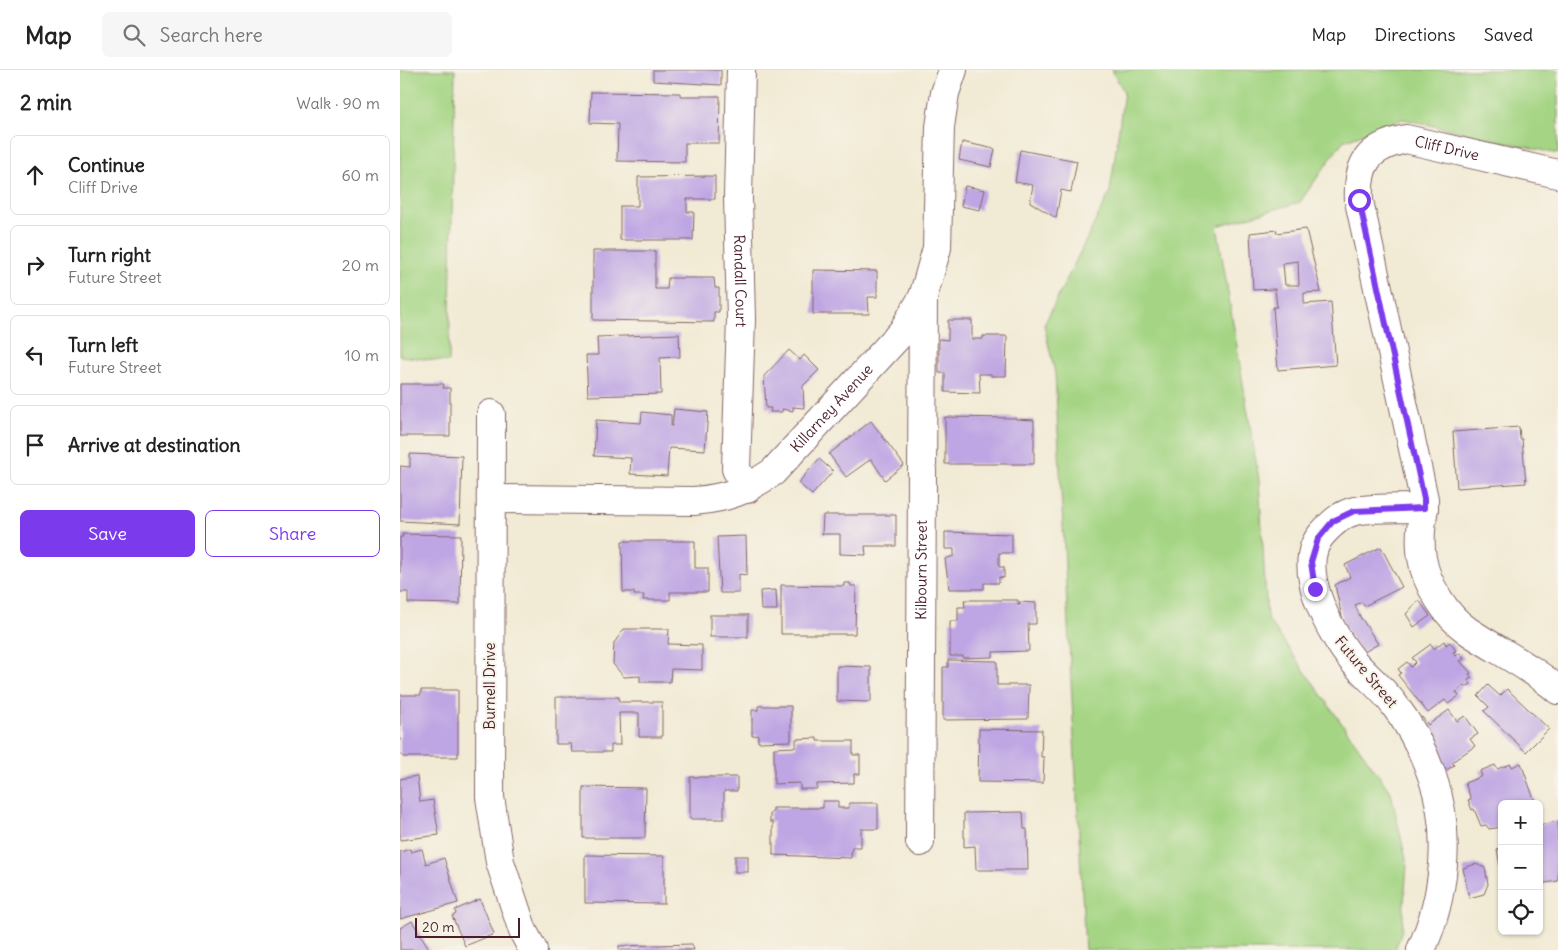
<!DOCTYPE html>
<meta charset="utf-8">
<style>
:root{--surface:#fff;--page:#f6f6f6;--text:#222;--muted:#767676;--line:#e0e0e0;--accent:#7c3aed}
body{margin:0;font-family:Delius,sans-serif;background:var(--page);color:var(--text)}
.controls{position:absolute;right:15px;bottom:15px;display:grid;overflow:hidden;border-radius:8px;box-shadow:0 1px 4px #0004}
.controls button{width:45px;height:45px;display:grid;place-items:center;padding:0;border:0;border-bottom:1px solid var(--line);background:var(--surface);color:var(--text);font:25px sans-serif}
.scale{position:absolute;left:15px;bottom:12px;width:105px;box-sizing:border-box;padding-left:5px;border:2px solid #4a1f2b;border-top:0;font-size:14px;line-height:18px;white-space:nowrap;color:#4a1f2b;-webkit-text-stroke:4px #f7f3e8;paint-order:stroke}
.stop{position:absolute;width:15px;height:15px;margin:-11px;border:4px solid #7c3aed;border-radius:50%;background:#fff}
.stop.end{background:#7c3aed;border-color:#fff;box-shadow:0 1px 5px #0008}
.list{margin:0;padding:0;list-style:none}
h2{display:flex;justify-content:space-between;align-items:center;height:65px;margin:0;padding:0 20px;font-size:21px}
h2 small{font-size:16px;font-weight:400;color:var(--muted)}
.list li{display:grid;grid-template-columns:32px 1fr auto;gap:15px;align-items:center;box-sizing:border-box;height:80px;margin:0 10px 10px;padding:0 10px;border:1px solid var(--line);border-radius:8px}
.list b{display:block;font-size:19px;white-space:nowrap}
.list p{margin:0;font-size:16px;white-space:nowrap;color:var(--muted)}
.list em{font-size:16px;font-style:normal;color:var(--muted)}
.actions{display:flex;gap:10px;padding:15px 20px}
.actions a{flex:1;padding:11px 0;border:1px solid var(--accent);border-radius:8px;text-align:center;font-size:18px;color:var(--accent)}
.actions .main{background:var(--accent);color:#fff}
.icon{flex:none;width:28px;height:28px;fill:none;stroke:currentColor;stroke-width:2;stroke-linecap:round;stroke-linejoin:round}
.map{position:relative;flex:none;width:1158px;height:880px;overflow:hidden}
header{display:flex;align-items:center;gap:30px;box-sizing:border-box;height:70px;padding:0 25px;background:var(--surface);border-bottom:1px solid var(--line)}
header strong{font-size:24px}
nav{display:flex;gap:28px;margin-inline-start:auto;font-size:18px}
.search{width:350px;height:45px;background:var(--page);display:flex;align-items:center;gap:12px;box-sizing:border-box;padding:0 18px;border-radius:8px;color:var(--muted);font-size:19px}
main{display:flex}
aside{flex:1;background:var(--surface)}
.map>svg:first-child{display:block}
.green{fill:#a5d584;stroke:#787a58}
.building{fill:#bea5e3;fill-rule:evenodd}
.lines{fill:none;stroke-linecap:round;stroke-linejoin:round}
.street-casing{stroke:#846666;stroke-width:30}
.street{stroke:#fff;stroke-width:28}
.route{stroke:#7c3aed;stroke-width:6}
.labels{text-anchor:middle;stroke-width:4;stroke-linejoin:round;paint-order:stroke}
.street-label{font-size:15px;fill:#4a1f2b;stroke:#f7f3e8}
</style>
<header>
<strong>Map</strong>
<div class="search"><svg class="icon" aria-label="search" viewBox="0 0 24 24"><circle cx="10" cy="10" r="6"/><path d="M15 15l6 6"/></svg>Search here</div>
<nav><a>Map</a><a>Directions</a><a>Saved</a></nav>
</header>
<main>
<aside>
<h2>2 min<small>Walk · 90 m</small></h2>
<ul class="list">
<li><svg class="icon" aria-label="ahead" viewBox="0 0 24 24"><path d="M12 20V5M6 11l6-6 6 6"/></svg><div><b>Continue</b><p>Cliff Drive</p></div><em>60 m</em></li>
<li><svg class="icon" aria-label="right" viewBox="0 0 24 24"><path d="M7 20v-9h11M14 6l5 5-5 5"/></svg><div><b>Turn right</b><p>Future Street</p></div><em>20 m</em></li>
<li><svg class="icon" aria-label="left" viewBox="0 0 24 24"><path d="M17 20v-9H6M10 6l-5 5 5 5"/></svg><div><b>Turn left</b><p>Future Street</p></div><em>10 m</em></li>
<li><svg class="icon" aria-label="arrive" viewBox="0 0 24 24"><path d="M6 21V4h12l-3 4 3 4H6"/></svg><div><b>Arrive at destination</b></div></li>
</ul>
<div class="actions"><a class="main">Save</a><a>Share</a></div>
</aside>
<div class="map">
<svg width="1158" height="880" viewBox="0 0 1158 880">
<rect width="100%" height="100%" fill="#f7f3e8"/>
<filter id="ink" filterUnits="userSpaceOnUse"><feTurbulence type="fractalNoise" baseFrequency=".02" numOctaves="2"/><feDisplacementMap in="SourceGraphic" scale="10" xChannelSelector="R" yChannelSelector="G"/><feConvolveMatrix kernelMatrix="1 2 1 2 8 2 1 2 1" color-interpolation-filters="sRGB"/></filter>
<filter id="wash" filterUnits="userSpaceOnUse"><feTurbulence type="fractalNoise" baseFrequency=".0096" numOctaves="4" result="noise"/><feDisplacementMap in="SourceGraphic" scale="20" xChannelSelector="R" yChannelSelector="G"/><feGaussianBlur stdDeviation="1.12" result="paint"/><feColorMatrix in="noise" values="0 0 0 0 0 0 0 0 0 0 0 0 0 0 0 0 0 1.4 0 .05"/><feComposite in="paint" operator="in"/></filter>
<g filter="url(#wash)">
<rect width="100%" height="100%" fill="#f1ead4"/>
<g class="green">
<polygon points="0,0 55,0 49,292 0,286"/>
<polygon points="712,0 1158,0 1158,84 1003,49 943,71 900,132 817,156 859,410 867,548 991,723 1007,794 1002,860 995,880 685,880 655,303 644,255 710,122 724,22"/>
</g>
<g id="blocks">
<g class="building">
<polygon points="253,0 321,0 321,15 253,11"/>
<polygon points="191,22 280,23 280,26 320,26 319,73 285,73 285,92 217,91 218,54 190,53"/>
<polygon points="562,72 595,79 591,97 559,90"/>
<polygon points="620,80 677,91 671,122 661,120 656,148 630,132 633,115 615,112"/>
<polygon points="315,106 315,129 287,129 287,142 294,142 293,170 220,170 220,136 238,136 238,107"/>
<polygon points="565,116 585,120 580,140 561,136"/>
<path d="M 906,159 L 921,222 L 904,223 L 904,234 L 931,232 L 936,295 L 878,300 L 873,237 L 877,237 L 875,219 L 853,220 L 850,163 L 877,160 L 876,163 ZM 898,191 L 899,215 L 885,215 L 883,193 Z"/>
<polygon points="193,181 255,181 255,219 267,219 268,208 314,208 315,218 319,218 319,242 314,242 314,252 193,250"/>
<polygon points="413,200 477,201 477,227 468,227 469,244 413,244"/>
<polygon points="548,250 572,250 572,269 583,269 583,266 607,266 606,306 591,306 591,304 579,304 580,323 545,322 545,303 539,303 539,269 548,270"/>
<polygon points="279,264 280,287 260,288 261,324 188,326 186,285 198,285 197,267"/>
<polygon points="389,280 400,290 404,285 419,300 403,316 404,338 393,337 393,341 382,339 382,342 370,342 371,338 366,338 364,306"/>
<polygon points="0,314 44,314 43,318 50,318 50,366 0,366"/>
<polygon points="274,339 308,342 305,380 269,378 267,406 230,404 231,388 194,386 196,350 241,353 242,342 271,345 271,356 272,356"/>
<polygon points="545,347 616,348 616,349 634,350 634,394 545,394"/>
<polygon points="471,351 504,395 485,410 471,389 446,407 429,384"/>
<polygon points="1119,357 1120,369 1122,369 1126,413 1057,418 1053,362"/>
<polygon points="10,384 62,386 60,454 0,451 0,396 10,397"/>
<polygon points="419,389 433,401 412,425 398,413"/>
<polygon points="423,445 496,445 496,476 465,476 466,485 440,484 440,464 422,464"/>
<polygon points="545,462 612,464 612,483 599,483 599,497 604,497 604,508 599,507 599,513 584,513 584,519 549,519 545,489 554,486 554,479 545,479"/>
<polygon points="2,464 61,465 60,534 8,533 8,522 0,522 0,467 3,467"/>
<polygon points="346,466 347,505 339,504 339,523 320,523 317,467"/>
<polygon points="222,471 295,471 295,498 308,498 308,522 270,522 270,530 243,530 244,525 234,525 234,522 223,522"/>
<polygon points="981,477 1002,517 964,536 962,532 955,535 961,549 962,549 978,574 961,584 944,556 935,515 950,507 945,495"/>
<polygon points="444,513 450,513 451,516 456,516 455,564 381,564 381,515 444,516"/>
<polygon points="376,520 377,540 361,540 360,521"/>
<polygon points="564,530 618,530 618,535 620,535 619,532 636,533 636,554 628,554 629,581 593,582 593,587 563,588 563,586 550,586 550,551 558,551 558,537 565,537"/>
<polygon points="1019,530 1030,546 1014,557 1006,544"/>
<rect x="310" y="545" width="38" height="22"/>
<polygon points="224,559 269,559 268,574 302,575 302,600 271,599 270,612 240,612 240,606 224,607 213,594 214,573"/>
<polygon points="1044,571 1046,575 1050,572 1056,581 1053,582 1056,586 1060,583 1064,589 1060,591 1071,603 1069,604 1072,608 1068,610 1071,614 1066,617 1064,615 1056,622 1059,626 1048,634 1045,630 1028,643 998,605 1001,603 998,599 1007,592 1011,597 1016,592 1012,588 1031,574 1034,579"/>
<polygon points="548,590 597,591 597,615 629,615 628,649 543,650 543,597 548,597"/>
<polygon points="437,596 471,597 471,632 437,631"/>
<polygon points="1088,615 1100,626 1107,619 1149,659 1126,682 1084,641 1089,637 1078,626"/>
<polygon points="21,620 58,620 58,687 3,687 0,683 0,625 21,625"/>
<polygon points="156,627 219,627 219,632 262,632 262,667 239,667 239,643 219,643 220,675 211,675 211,682 172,682 171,674 156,674"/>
<polygon points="358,636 391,636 391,671 358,672 358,665 352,666 352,640 358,640"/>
<polygon points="1049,640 1057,651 1065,646 1078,664 1070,669 1075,676 1052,692 1054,695 1047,700 1045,697 1044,698 1013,654 1022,647 1028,655"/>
<polygon points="579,659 642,660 641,687 644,687 643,713 578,712"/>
<polygon points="417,668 417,671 453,671 453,685 460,685 460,704 454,704 454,713 417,714 417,719 400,719 400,713 374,714 374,678 396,677 396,669"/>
<polygon points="1121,693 1135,732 1130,734 1102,734 1102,757 1089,759 1086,755 1081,756 1074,739 1072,740 1068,730 1071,729 1065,713 1082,706 1080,701 1095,695 1097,699 1111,694 1112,697"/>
<polygon points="17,706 20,732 33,730 39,765 0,770 0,709"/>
<polygon points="290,707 337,707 337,721 324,721 324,749 290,749"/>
<polygon points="183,717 246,718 245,768 183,768"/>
<polygon points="423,731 438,731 438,738 449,738 449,733 478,733 478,759 461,759 461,777 452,777 451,788 373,785 373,752 370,752 370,743 373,742 373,738 423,738"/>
<polygon points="623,742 624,759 627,759 628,800 576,800 575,776 564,777 564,743"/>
<polygon points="1158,751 1158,811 1139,814 1139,755"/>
<polygon points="10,779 11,782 22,779 26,794 44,788 58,833 0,849 0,782"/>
<polygon points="1102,779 1102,801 1101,801 1097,780"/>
<polygon points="185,785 264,786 264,834 185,833"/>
<rect x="335" y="786" width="13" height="16"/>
<polygon points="1076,794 1085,798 1088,814 1084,824 1069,828 1063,798"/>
<polygon points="80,829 94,864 65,876 52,846 56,844 55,840"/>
<polygon points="12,851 30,880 0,880 0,858"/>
<polygon points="292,874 294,880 219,880 219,876"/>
</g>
</g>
</g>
<g filter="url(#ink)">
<use href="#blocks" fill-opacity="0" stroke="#846666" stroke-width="1"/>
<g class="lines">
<defs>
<g id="street">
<path id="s1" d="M 341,0 L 338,127 L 341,249 L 336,399 L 347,419"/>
<polyline points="91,344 90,727 100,792 123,861 133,880"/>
<path id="s2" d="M 91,429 L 294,431 C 329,428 344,421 373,402 L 502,262 L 523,227 L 537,178 L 540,57 L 545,23 L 553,0"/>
<path id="s3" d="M 1024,438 L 1024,429 L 959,131 C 957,93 968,77 1006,69 L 1158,104"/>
<path id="s4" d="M 520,772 L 523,227"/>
<path d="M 1021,880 C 1045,827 1052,762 1032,706 C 1023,680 1010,655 993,633 C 982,618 966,606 954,592 C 931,565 893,497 922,464 C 931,454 941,444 955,441 C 977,437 1001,439 1024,438 C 1021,454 1019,471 1022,488 C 1026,514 1046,546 1068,561 C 1098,581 1130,596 1158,620"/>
</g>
</defs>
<use href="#street" class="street-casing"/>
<use href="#street" class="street"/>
</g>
</g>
<g class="lines" filter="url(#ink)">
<polyline class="route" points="915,519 911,492 918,469 933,451 954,441 1024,438 1024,429 959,130"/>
</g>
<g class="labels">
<g class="street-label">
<text dy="5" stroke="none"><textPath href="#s3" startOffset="444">Cliff Drive</textPath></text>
<text dy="5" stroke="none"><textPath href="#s1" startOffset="211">Randall Court</textPath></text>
<text dy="5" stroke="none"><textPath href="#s2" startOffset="375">Killarney Avenue</textPath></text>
<text dy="5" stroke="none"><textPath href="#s4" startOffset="272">Kilbourn Street</textPath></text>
<text transform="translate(966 602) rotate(50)" y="5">Future Street</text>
<text transform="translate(90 616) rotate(-90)" y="5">Burnell Drive</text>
</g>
</g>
</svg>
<div class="controls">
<button>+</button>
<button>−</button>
<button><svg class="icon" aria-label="locate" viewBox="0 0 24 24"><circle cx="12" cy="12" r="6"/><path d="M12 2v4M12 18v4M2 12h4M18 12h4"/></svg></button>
</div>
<div class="scale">20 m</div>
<div class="stop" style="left:959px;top:130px"></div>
<div class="stop end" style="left:915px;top:519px"></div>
</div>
</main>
